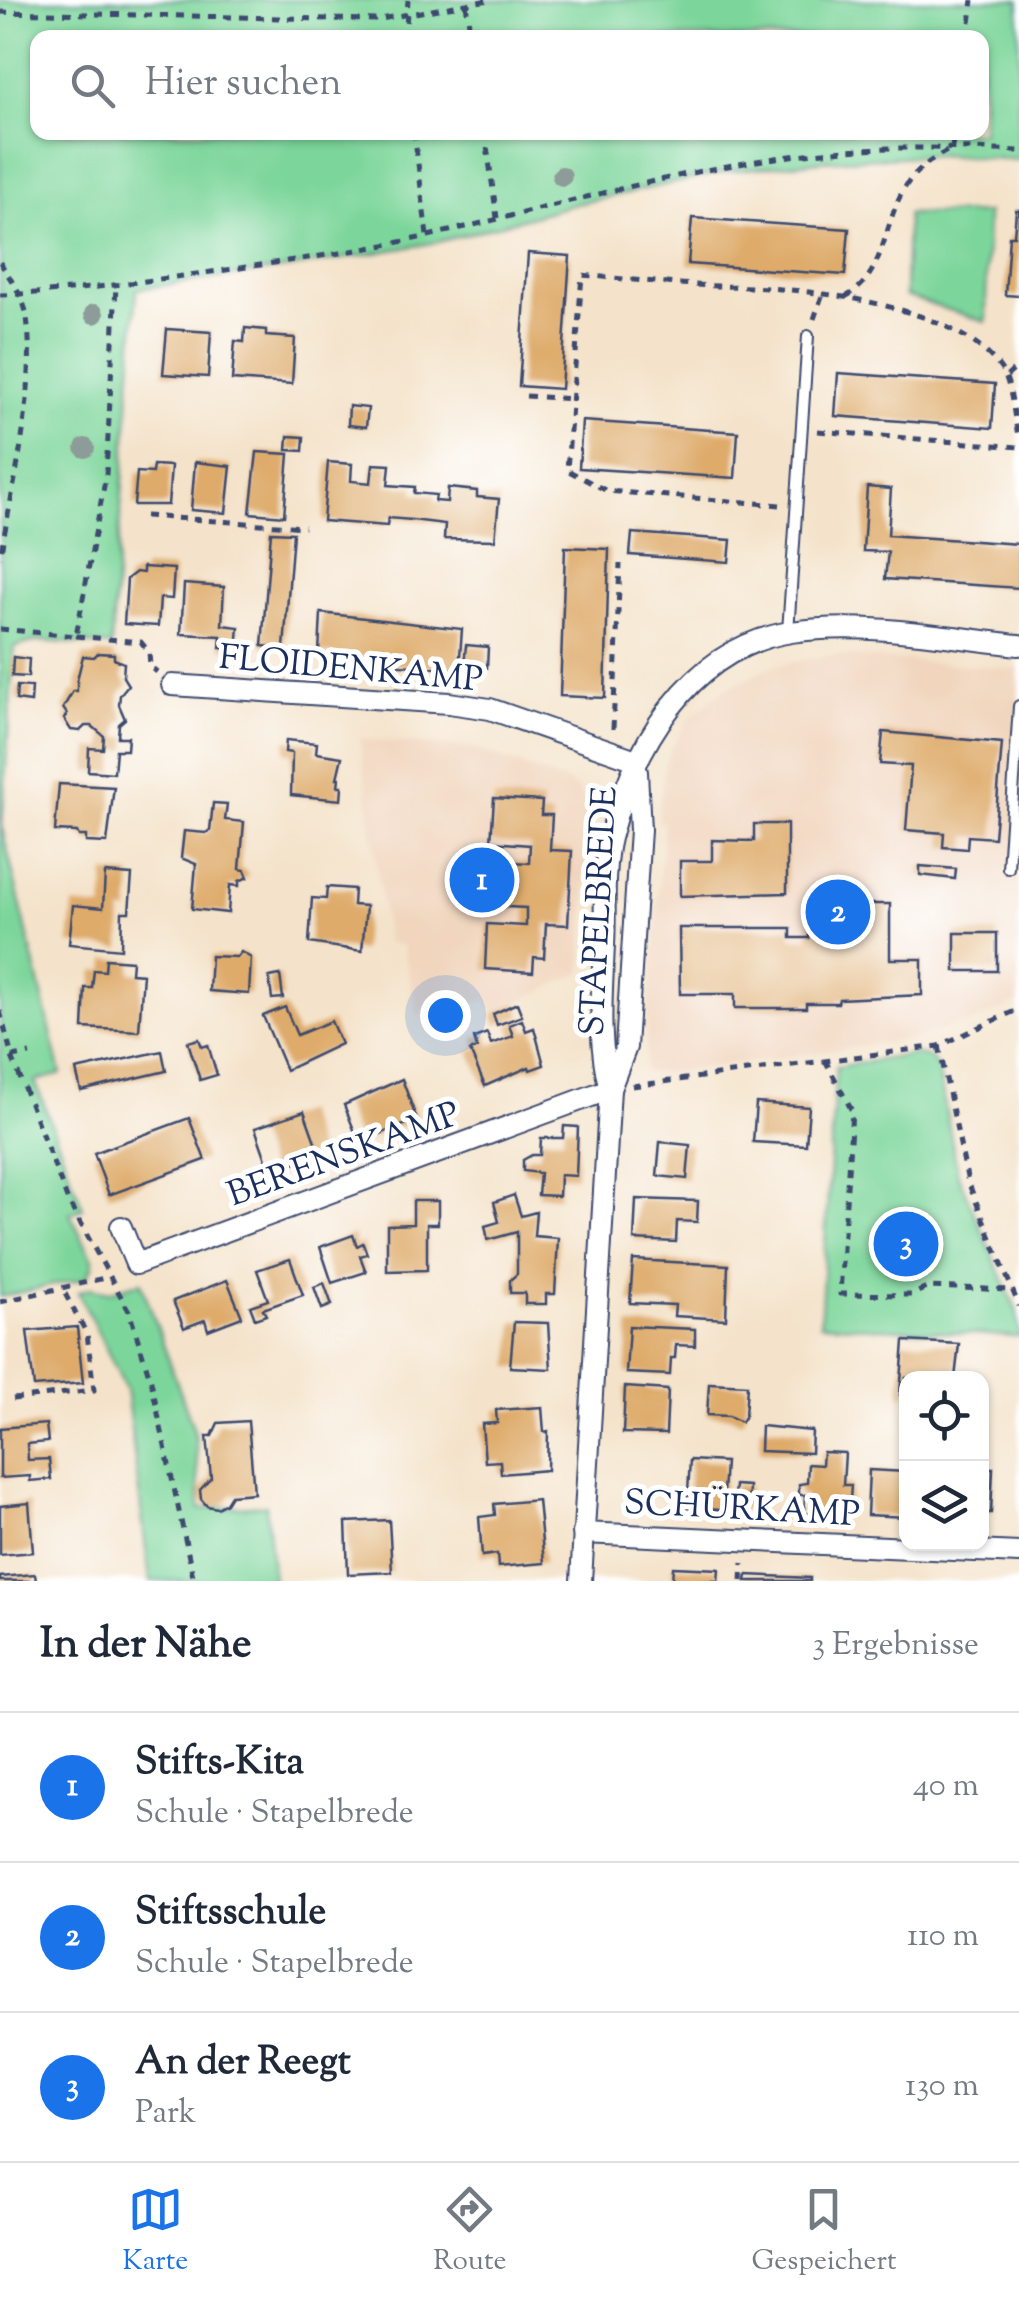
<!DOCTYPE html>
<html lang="de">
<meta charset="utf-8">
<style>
:root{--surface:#fff;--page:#f2f2f3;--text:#1f2937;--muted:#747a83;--line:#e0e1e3;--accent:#1a73e8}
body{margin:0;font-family:"Sorts Mill Goudy",serif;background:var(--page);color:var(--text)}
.controls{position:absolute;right:30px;bottom:30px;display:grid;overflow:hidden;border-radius:20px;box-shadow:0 2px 8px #0004}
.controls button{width:90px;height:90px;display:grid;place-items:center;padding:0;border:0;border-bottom:2px solid var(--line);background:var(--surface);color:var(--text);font:50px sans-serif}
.you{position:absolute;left:445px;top:1015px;width:35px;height:35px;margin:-25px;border:8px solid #fff;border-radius:50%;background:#1a73e8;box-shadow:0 0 0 15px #1a73e833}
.badge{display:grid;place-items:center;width:65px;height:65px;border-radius:50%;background:var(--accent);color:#fff;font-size:32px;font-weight:700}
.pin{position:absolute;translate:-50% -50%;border:5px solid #fff;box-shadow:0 2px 10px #0006}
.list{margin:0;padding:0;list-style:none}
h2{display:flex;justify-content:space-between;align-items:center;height:130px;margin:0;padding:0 40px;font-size:42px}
h2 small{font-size:32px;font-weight:400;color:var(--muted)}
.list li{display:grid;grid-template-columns:65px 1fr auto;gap:30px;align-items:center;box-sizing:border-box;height:150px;padding:0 40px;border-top:2px solid var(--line)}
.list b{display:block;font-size:38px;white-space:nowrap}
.list p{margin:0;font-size:32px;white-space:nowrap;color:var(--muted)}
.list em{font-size:32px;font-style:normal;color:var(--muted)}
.icon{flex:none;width:55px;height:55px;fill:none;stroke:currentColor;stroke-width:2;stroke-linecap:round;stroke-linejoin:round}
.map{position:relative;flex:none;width:1019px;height:1581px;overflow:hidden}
.search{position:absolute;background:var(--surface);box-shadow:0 2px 8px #0004;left:30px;right:30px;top:30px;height:110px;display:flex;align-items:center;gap:25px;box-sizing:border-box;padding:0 35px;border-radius:20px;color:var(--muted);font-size:38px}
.sheet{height:580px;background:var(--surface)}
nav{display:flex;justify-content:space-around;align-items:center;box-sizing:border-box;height:140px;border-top:2px solid var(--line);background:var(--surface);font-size:28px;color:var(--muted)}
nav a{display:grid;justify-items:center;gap:5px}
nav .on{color:var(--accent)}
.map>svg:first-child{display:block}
.built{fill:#f1d5bd}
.green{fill:#7cd59a;stroke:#4c827c;stroke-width:2.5;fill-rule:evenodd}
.building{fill:#deab6a}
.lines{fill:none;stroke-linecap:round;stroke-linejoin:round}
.lane-casing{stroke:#3c4a6e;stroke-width:14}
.street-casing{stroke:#3c4a6e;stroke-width:24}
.path{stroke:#3c4a6e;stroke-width:5;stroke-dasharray:8 8;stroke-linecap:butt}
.lane{stroke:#fff;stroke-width:10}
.street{stroke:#fff;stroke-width:20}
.tree{fill:#8d9c98}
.labels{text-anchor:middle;stroke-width:10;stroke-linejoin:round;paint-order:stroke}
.street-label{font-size:35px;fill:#1b2f5e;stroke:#fff}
</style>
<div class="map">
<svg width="1019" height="1581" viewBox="0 0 1019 1581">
<rect width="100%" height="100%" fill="#fff"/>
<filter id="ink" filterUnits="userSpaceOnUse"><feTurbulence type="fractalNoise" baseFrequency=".01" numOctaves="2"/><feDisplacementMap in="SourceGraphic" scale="20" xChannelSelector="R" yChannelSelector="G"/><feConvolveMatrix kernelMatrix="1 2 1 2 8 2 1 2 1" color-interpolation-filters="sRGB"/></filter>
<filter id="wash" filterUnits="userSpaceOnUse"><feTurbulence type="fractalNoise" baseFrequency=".0048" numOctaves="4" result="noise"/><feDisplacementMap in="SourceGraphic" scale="40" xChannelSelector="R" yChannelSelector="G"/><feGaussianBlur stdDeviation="2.25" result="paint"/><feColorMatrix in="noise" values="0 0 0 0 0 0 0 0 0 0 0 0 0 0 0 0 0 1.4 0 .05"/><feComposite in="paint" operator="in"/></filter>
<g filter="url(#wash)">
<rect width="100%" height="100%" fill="#f4e3ca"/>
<g class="built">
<polygon points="834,655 1019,669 1019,1002 974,1022 906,1040 671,1072 644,1072 664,823 657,821 665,766 671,748 692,716 721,691 772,666"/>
<polygon points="360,739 473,748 567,782 579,790 587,801 589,817 582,972 494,1013 488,1000 418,1016 402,945 387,943"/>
</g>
<g class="green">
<path d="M 0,0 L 1019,0 L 1019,160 L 939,155 L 820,161 L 729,171 L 576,204 L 438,242 L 291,268 L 137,289 L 111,646 L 38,641 L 14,647 L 2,828 L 61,1074 L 35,1081 L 83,1208 L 70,1214 L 93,1259 L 93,1266 L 86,1278 L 0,1297 ZM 38,38 L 982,38 L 982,132 L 38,132 Z"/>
<polygon points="987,213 986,322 905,296 907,214"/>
<polygon points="915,1054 931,1058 938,1069 958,1175 1017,1312 1019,1337 820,1324 836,1067"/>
<polygon points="141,1282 195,1433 200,1509 266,1505 273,1581 150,1581 126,1389 78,1292 90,1288 109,1292"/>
</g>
<g id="blocks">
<g class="building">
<polygon points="1016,210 1019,210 1019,296 1005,295 1009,236 1014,236"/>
<polygon points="692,218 849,229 845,275 688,264"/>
<polygon points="528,253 570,256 561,389 519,386"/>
<polygon points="245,328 266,330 266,336 295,338 292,384 232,380 235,341 244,342"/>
<polygon points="167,329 211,332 208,377 163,374"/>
<polygon points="838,373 995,384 992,428 835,416"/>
<polygon points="349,406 368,408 366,427 348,425"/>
<polygon points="582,421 738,432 735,478 579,468"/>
<polygon points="288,436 304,437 303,451 287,450"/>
<polygon points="257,452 289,454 284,516 250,513"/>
<polygon points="195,462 231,466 226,513 191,510"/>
<polygon points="328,462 352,464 351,481 371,483 373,464 390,465 388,485 415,487 414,493 436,495 435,501 447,502 448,488 477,491 477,497 499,499 495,540 444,539 445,524 412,520 388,518 387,526 323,521"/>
<polygon points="153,465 171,466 168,505 134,505 137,472 152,473"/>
<polygon points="867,487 891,489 888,535 1019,544 1019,588 885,579 888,552 863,551"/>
<polygon points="271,532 293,533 284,648 262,646"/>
<polygon points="632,533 731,540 729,562 630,555"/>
<polygon points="565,547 609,549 605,698 560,696"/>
<polygon points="143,567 174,569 172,599 160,598 158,626 124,624 127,579 136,572 143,573"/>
<polygon points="184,584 224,587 222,625 239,627 237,649 220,648 221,636 181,634"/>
<polygon points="321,613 462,629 459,670 388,664 389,660 319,653"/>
<polygon points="466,645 488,647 487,668 464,666"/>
<polygon points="98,653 114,654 114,659 124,663 123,677 128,685 120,695 119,705 125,719 119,724 118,737 128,737 127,750 116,750 114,773 88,771 89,748 103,749 104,736 92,726 85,726 80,731 71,730 64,719 67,714 63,708 73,691 77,691 77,680 83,656 94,657"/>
<polygon points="13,657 29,659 28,677 12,676"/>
<polygon points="17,686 32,687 31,702 16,700"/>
<polygon points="883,732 1002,743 994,838 968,836 967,849 943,847 944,833 906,830 911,766 880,764"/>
<polygon points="286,740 317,743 316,753 342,757 337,778 339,778 338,786 342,786 341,800 291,795 292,753 285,752"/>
<polygon points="59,784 114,787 107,843 86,842 86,836 79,836 77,832 55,831"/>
<polygon points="494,798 542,801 541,815 552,815 550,850 572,851 568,925 546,924 544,958 534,957 533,972 485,969 487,924 526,926 526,908 489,906 491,861 529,863 530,845 491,842"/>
<polygon points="213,803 227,804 225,820 244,822 240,869 245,870 248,877 239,881 239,886 230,885 228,913 192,909 196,864 181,858 184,831 206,833 210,830"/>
<polygon points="754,824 787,824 787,893 680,896 680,861 712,861 712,840 754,841"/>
<polygon points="920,866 956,869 955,879 920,875"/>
<polygon points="105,873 132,875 129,912 122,912 121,949 69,944 73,905 103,908"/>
<polygon points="327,887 354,889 353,905 366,906 362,951 309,943 312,898 326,899"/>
<polygon points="809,904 890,904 890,959 922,959 922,995 839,999 838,1003 806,1003 806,1008 735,1008 735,994 680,994 679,928 791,928 791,938 809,938"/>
<rect x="955" y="933" width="42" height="38"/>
<polygon points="241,952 251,958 249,994 209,991 211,956 237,957"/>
<polygon points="106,959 132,961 131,973 143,974 139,1031 83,1028 85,988 92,988 94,970 105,971"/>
<polygon points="280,975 283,998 272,999 269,977"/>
<polygon points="517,1003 522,1016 497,1025 493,1014"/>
<polygon points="285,1007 297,1035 331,1021 341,1044 286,1070 263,1016"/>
<polygon points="522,1020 526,1031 534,1028 544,1065 530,1070 529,1067 485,1086 470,1051 477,1048 474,1038 487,1033 491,1044 513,1036 509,1025"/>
<polygon points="199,1039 202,1047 208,1045 217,1075 200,1080 188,1042"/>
<polygon points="162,1051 166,1071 81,1091 76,1070"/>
<polygon points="402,1079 417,1120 359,1142 344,1105"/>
<polygon points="756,1103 809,1107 806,1145 753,1142"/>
<polygon points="304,1111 319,1153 271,1174 255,1128"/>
<polygon points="189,1118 205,1160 109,1195 94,1153"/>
<polygon points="564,1126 578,1127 576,1176 560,1175 559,1196 538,1195 540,1173 523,1171 523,1160 532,1155 540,1155 541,1138 563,1138"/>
<polygon points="660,1142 690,1145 687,1179 657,1176"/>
<polygon points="514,1195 521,1216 536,1212 534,1236 558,1238 555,1294 546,1294 546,1304 525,1304 525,1293 510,1293 510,1280 517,1274 517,1232 488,1240 485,1226 499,1222 494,1202"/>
<polygon points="636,1199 698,1201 697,1222 677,1221 676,1242 634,1240"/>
<polygon points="413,1201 438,1201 438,1224 427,1224 427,1270 387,1271 387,1225 413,1224"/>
<polygon points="353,1235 357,1246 363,1243 367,1254 360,1256 366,1272 332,1283 320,1247"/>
<polygon points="290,1259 303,1295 263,1309 266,1315 255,1319 250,1306 268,1300 257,1270"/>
<polygon points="633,1260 728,1265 726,1319 674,1316 675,1305 630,1303"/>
<polygon points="227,1280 242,1317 208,1330 205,1320 184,1328 173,1301"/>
<polygon points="324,1283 332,1305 322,1309 314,1287"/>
<polygon points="514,1322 548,1323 551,1369 510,1367"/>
<polygon points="629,1326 695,1329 695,1346 676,1345 675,1358 671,1358 670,1375 626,1373"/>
<polygon points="77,1327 83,1383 34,1387 27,1331"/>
<polygon points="904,1341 959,1344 955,1378 906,1378 906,1395 900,1395"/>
<polygon points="709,1383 747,1385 745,1416 741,1422 729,1416 707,1415"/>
<polygon points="625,1387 668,1390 666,1434 623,1433"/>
<polygon points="542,1407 544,1432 548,1431 547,1470 501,1474 500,1461 485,1462 482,1424 497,1423 496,1410"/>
<polygon points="248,1421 254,1493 231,1495 226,1503 217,1508 207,1506 201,1499 200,1490 211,1478 207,1436 212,1436 218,1423"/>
<polygon points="46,1424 48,1442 27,1444 28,1460 49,1459 51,1479 30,1481 30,1476 0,1478 0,1428"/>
<polygon points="761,1426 812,1431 811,1453 760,1451"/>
<polygon points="823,1452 845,1453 843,1485 851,1485 849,1515 804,1513 805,1495 799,1495 799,1484 807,1483 808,1464 822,1465"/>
<polygon points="690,1460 725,1462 722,1510 687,1508"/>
<polygon points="982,1468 993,1468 991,1513 982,1513"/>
<polygon points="869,1470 906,1472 906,1517 867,1515"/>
<polygon points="735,1485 749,1486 748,1508 733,1507"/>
<polygon points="538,1500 544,1563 498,1567 497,1554 482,1556 479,1517 495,1515 494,1504"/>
<polygon points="29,1503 33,1552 0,1555 0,1506"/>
<polygon points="389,1520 392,1572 348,1574 346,1522"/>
<polygon points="673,1567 719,1569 718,1581 672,1581"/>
<polygon points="35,1574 36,1581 0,1581 0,1577"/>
<polygon points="747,1575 810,1578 810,1581 746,1581"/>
</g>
</g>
</g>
<g filter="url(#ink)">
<use href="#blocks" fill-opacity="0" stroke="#3c4a6e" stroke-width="2.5"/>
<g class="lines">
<defs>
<g id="lane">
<polyline points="788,632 808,336"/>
<polyline points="1008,868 1019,706"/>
</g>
<g id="street">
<polyline points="172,685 449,703 490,709 636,760"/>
<polyline points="610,1089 626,1047 640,830 637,772"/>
<polyline points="121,1227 136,1264 610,1089"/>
<polyline points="583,1533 1019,1553"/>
<path d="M 581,1581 L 610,1089 C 597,1041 602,994 604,945 C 606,911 602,871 610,838 C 633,747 689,648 791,632 C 865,621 945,637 1019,645"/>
</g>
</defs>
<use href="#lane" class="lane-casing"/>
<use href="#street" class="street-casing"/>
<g class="path">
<polyline points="466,4 471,38"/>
<polyline points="0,12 375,20 489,0"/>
<polyline points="405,38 408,0"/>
<polyline points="968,38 973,0"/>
<polyline points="414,132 427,236"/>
<polyline points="485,132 497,218"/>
<path d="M 0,262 C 10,279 25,298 27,318 C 37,390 13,485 0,557"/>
<path d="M 0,295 C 76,292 151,280 226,270 C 294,260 362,251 428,236 C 557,206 683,168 814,153 C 881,145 952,148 1019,151"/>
<path d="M 845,297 C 885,277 883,224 904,189 C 915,169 933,159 952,148 L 954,132"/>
<polyline points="814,319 823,293"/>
<polyline points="1007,376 1019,365"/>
<polyline points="526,396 573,399"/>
<polyline points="818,431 1019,447"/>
<path d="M 780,505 L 607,491 L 567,470 L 582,275 C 627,279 674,285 719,286 C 797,287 957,301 1003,372 C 1012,386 1014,421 1019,439"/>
<polyline points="145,516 305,527"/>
<polyline points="0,629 76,636 106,475 116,286"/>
<polyline points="76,636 141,642 149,652 150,666 157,672"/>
<polyline points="613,729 620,564"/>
<polyline points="0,1011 12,1057 68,1201 129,1311 151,1381 194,1581"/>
<polyline points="939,1046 968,1182 1019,1306"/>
<polyline points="12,1057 30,1054"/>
<polyline points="825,1060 852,1111 840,1294 911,1295 929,1287 1013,1290"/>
<polyline points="632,1086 939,1046 1019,1009"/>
<polyline points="0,1302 109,1277"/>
<polyline points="13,1399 94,1390 87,1334 63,1290"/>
<polyline points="742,1581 743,1563"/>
</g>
<use href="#lane" class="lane"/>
<use href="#street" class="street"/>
</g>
<g class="tree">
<circle cx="562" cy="176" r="10"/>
<circle cx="94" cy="314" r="10"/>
<circle cx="85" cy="448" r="10"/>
</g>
</g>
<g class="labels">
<g class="street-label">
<text transform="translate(351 667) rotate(5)" y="12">FLOIDENKAMP</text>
<text transform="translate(597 911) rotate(-87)" y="12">STAPELBREDE</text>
<text transform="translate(343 1153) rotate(-20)" y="12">BERENSKAMP</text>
<text transform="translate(742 1507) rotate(3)" y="12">SCHÜRKAMP</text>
</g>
</g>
</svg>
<div class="controls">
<button><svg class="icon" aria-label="locate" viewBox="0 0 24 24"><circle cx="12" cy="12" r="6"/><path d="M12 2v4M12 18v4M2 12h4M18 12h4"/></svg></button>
<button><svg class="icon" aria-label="layers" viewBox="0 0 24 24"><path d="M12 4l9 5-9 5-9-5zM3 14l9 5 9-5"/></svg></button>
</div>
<div class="you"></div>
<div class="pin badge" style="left:482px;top:880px">1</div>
<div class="pin badge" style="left:838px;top:912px">2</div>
<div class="pin badge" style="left:906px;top:1244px">3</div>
<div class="search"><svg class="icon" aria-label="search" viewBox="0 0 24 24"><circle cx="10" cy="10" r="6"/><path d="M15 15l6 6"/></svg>Hier suchen</div>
</div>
<section class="sheet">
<h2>In der Nähe<small>3 Ergebnisse</small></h2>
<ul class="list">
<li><span class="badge">1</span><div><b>Stifts-Kita</b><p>Schule · Stapelbrede</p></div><em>40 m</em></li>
<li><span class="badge">2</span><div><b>Stiftsschule</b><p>Schule · Stapelbrede</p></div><em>110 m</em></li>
<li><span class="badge">3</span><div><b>An der Reegt</b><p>Park</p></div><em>130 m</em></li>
</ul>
</section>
<nav>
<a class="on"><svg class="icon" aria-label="map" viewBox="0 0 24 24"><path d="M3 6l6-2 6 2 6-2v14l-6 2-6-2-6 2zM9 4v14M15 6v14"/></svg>Karte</a>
<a><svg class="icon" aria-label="directions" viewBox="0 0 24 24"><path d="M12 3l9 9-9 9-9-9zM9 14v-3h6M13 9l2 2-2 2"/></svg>Route</a>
<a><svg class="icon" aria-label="saved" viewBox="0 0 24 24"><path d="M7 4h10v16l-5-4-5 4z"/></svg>Gespeichert</a>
</nav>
